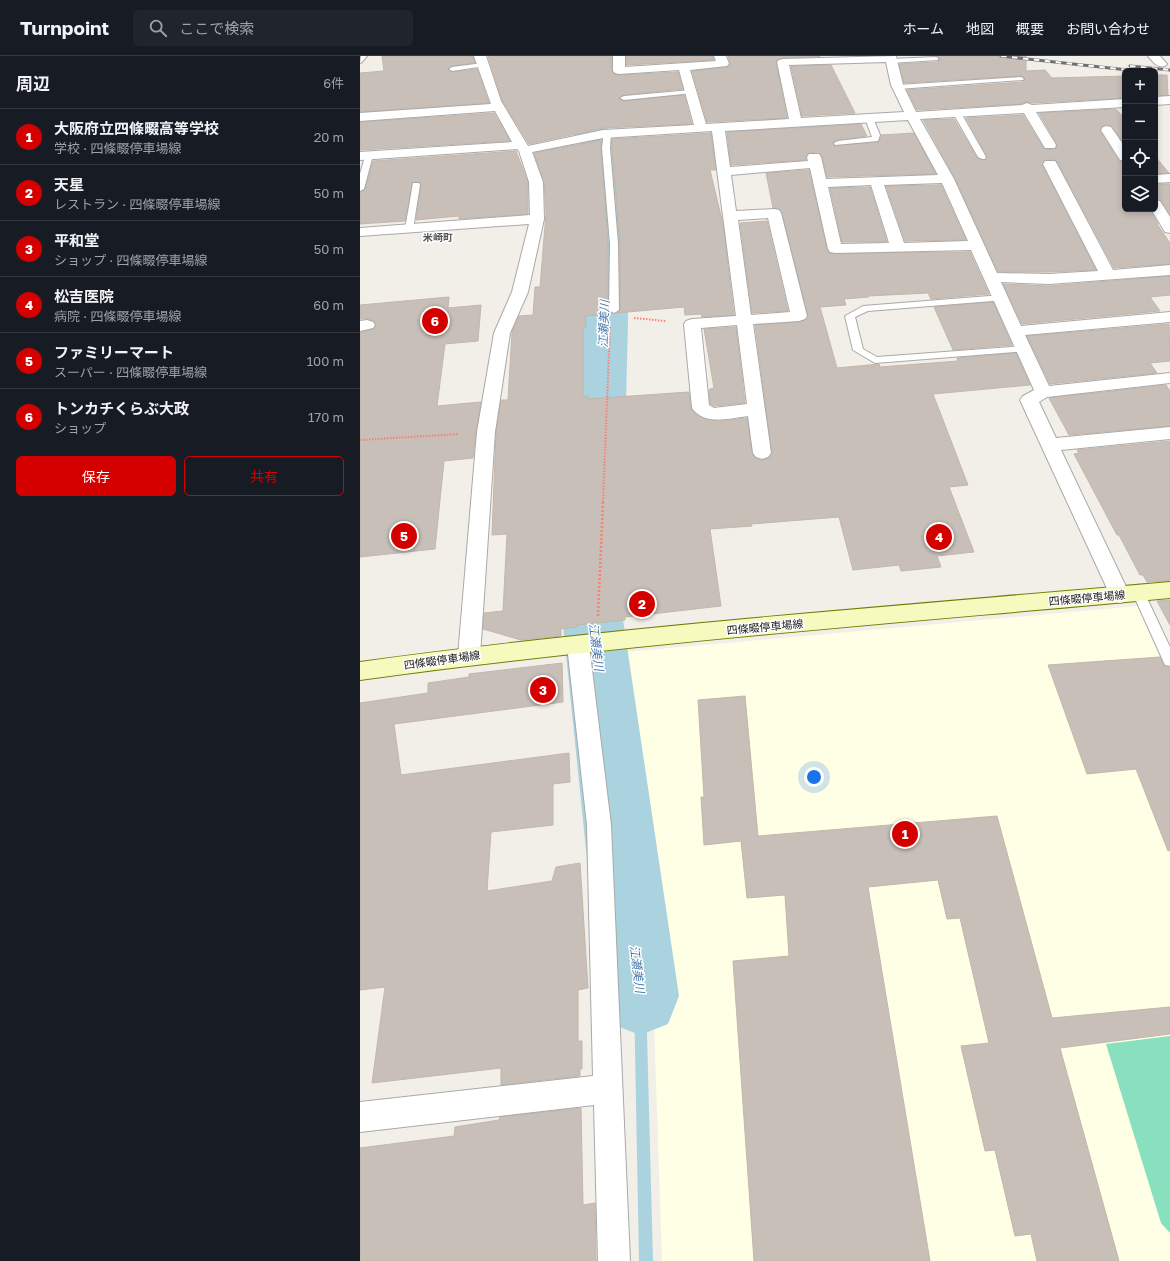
<!DOCTYPE html>
<html lang="ja">
<meta charset="utf-8">
<style>
:root{--surface:#171b24;--page:#20242c;--text:#f1f3f6;--muted:#9ea1a6;--line:#363941;--accent:#d40000}
body{margin:0;font-family:"Golos Text","Noto Sans JP",sans-serif;background:var(--page);color:var(--text)}
.controls{position:absolute;right:12px;top:12px;display:grid;overflow:hidden;border-radius:6px;box-shadow:0 2px 6px #0003}
.controls button{width:36px;height:36px;display:grid;place-items:center;padding:0;border:0;border-bottom:1px solid var(--line);background:var(--surface);color:var(--text);font:20px sans-serif}
.you{position:absolute;left:454px;top:721px;width:14px;height:14px;margin:-10px;border:3px solid #fff;border-radius:50%;background:#1a73e8;box-shadow:0 0 0 6px #1a73e833}
.badge{display:grid;place-items:center;width:26px;height:26px;border-radius:50%;background:var(--accent);color:#fff;font-size:13px;font-weight:700}
.pin{position:absolute;translate:-50% -50%;border:2px solid #fff;box-shadow:0 1px 4px #0006}
.list{margin:0;padding:0;list-style:none}
h2{display:flex;justify-content:space-between;align-items:center;height:52px;margin:0;padding:0 16px;font-size:17px}
h2 small{font-size:13px;font-weight:400;color:var(--muted)}
.list li{display:grid;grid-template-columns:26px 1fr auto;gap:12px;align-items:center;box-sizing:border-box;height:56px;padding:0 16px;border-top:1px solid var(--line)}
.list b{display:block;font-size:15px;white-space:nowrap}
.list p{margin:0;font-size:13px;white-space:nowrap;color:var(--muted)}
.list em{font-size:13px;font-style:normal;color:var(--muted)}
.actions{display:flex;gap:8px;padding:12px 16px}
.actions a{flex:1;padding:9px 0;border:1px solid var(--accent);border-radius:6px;text-align:center;font-size:14px;color:var(--accent)}
.actions .main{background:var(--accent);color:#fff}
.icon{flex:none;width:22px;height:22px;fill:none;stroke:currentColor;stroke-width:2;stroke-linecap:round;stroke-linejoin:round}
.map{position:relative;flex:none;width:810px;height:1205px;overflow:hidden}
header{display:flex;align-items:center;gap:24px;box-sizing:border-box;height:56px;padding:0 20px;background:var(--surface);border-bottom:1px solid var(--line)}
header strong{font-size:19px}
nav{display:flex;gap:22px;margin-inline-start:auto;font-size:14px}
.search{width:280px;height:36px;background:var(--page);display:flex;align-items:center;gap:10px;box-sizing:border-box;padding:0 14px;border-radius:6px;color:var(--muted);font-size:15px}
main{display:flex}
aside{flex:1;background:var(--surface)}
.map>svg:first-child{display:block}
.education{fill:#ffffe5}
.pitch{fill:#88e0be}
.lines{fill:none;stroke-linecap:round;stroke-linejoin:round}
.stream{fill:#aad3df;fill-rule:evenodd}
.river{fill:#aad3df;fill-rule:evenodd}
.building{fill:#c7bfb8;stroke:#c4b6ab}
.service-casing{stroke:#a9a9a9;stroke-width:2}
.minor-casing{stroke:#a9a9a9;stroke-width:2}
.secondary-casing{stroke:#707d05;stroke-width:2}
.path-far1{stroke:#fa8072;stroke-width:2;stroke-dasharray:1.5 1.5;stroke-linecap:butt}
.path{stroke:#fa8072;stroke-width:2.5;stroke-dasharray:2 2;stroke-linecap:butt}
.service{fill:#fff;fill-rule:evenodd}
.minor{fill:#fff;fill-rule:evenodd}
.secondary{fill:#f7fabf;fill-rule:evenodd}
.rail-casing{stroke:#707070;stroke-width:3}
.rail{stroke:#fff;stroke-width:2;stroke-dasharray:5.5;stroke-linecap:butt}
.labels{text-anchor:middle;stroke-width:3;stroke-linejoin:round;paint-order:stroke}
.far-neighbourhood-label{font-size:10px;font-weight:bold;fill:#555;stroke:#fff}
.street-label{font-size:11px;fill:#222;stroke:#fff}
.water-label{font-size:12px;font-style:italic;fill:#4a7aab;stroke:#fff}
</style>
<header>
<strong>Turnpoint</strong>
<div class="search"><svg class="icon" aria-label="search" viewBox="0 0 24 24"><circle cx="10" cy="10" r="6"/><path d="M15 15l6 6"/></svg>ここで検索</div>
<nav><a>ホーム</a><a>地図</a><a>概要</a><a>お問い合わせ</a></nav>
</header>
<main>
<aside>
<h2>周辺<small>6件</small></h2>
<ul class="list">
<li><span class="badge">1</span><div><b>大阪府立四條畷高等学校</b><p>学校 · 四條畷停車場線</p></div><em>20 m</em></li>
<li><span class="badge">2</span><div><b>天星</b><p>レストラン · 四條畷停車場線</p></div><em>50 m</em></li>
<li><span class="badge">3</span><div><b>平和堂</b><p>ショップ · 四條畷停車場線</p></div><em>50 m</em></li>
<li><span class="badge">4</span><div><b>松吉医院</b><p>病院 · 四條畷停車場線</p></div><em>60 m</em></li>
<li><span class="badge">5</span><div><b>ファミリーマート</b><p>スーパー · 四條畷停車場線</p></div><em>100 m</em></li>
<li><span class="badge">6</span><div><b>トンカチくらぶ大政</b><p>ショップ</p></div><em>170 m</em></li>
</ul>
<div class="actions"><a class="main">保存</a><a>共有</a></div>
</aside>
<div class="map">
<svg width="810" height="1205" viewBox="0 0 810 1205">
<rect width="100%" height="100%" fill="#f2efe9"/>
<polygon class="education" points="778,550 810,621 810,1205 302,1205 293,936 266,596"/>
<polygon class="pitch" points="810,980 810,1177 801,1167 746,988"/>
<g class="lines">
<polygon class="stream" points="280,934 285,935 286,940 293,1205 279,1205 274,940 275,935"/>
<path class="river" d="M 183,0 L 227,0 C 236,6 241,16 243,26 L 234,36 L 255,88 L 266,170 L 268,265 L 261,550 L 319,940 L 308,968 L 280,979 L 252,968 L 241,940 L 201,550 L 222,265 L 226,170 L 219,88 L 199,34 L 209,23 L 206,15 L 188,7 Z"/>
</g>
<g class="building">
<polygon points="22,0 113,0 115,7 92,10 88,13 92,16 117,13 129,47 0,56 0,17 24,15"/>
<polygon points="128,0 252,0 252,15 254,18 259,19 318,16 323,33 264,39 259,43 264,45 324,39 332,68 243,72 169,88 142,44"/>
<polygon points="266,0 353,0 354,4 266,9"/>
<polygon points="368,0 460,0 460,1 423,2 416,5 427,62 347,66 332,15 367,11 370,7"/>
<polygon points="577,0 666,0 666,15 685,14 692,22 765,20 765,42 672,47 666,46 662,48 557,54 547,34 663,26 665,23 661,20 544,27 539,8 578,6 580,2"/>
<polygon points="471,9 495,57 442,60 431,10"/>
<polygon points="795,19 807,19 808,39 795,40"/>
<polygon points="756,53 765,63 765,88 751,70 743,70 740,75 759,105 765,106 765,153 790,153 798,168 797,168 810,187 810,208 754,212 698,107 695,104 685,104 682,109 736,214 689,216 638,216 595,122 563,64 594,63 617,102 625,104 627,100 606,62 663,59 684,93 695,94 697,88 679,57"/>
<polygon points="134,57 150,85 0,94 0,66"/>
<polygon points="501,68 507,80 478,84 473,87 474,90 518,86 521,79 554,77 576,118 467,121 462,101 459,96 448,97 446,100 446,104 371,109 367,76"/>
<polygon points="351,77 356,114 350,114 363,168 374,259 342,261 341,258 325,259 324,251 256,257 260,254 260,188 252,92 252,83"/>
<polygon points="241,84 241,92 248,188 248,254 252,258 225,260 226,272 223,272 223,340 228,340 228,343 329,336 331,353 343,362 358,365 387,362 392,397 395,402 402,404 408,402 412,397 395,269 439,266 445,264 448,260 422,157 419,153 413,152 406,117 449,114 467,193 470,197 610,196 629,238 571,243 568,237 508,240 509,241 484,243 486,249 460,251 477,312 519,308 520,311 598,305 597,302 656,297 670,329 573,338 608,429 589,431 614,496 577,500 581,511 541,515 539,509 493,514 479,461 391,468 392,470 350,473 361,550 265,561 265,564 217,569 217,571 201,573 201,580 161,584 123,573 124,557 143,555 147,478 132,479 136,376 141,344 148,344 152,276 159,260 173,259 175,231 180,231 186,157 184,126 174,97"/>
<polygon points="156,95 168,126 168,158 99,163 99,160 56,164 61,129 59,126 53,126 45,165 0,168 0,136 5,133 13,105"/>
<polygon points="795,99 799,105 809,117 795,118"/>
<polygon points="795,128 810,128 810,158 801,144 795,143"/>
<polygon points="581,129 606,184 545,185 526,130"/>
<polygon points="510,131 527,186 482,186 470,132"/>
<polygon points="407,165 428,255 392,257 380,167"/>
<polygon points="810,220 810,239 790,241 800,255 662,268 643,228 689,230"/>
<polygon points="89,241 88,252 121,249 118,285 85,288 77,350 121,346 116,376 113,402 84,405 75,493 0,501 0,276 13,273 16,270 13,265 7,263 0,263 0,249"/>
<polygon points="633,246 652,289 593,294 574,251"/>
<polygon points="809,268 810,305 790,307 797,317 690,328 667,280"/>
<polygon points="376,271 385,347 354,350 350,348 349,335 350,333 354,332 344,273"/>
<polygon points="806,329 810,335 810,370 709,379 689,342"/>
<polygon points="810,385 810,525 787,526 783,519 780,519 759,479 757,479 714,398 719,397 717,394"/>
<polygon points="810,544 810,569 797,545"/>
<polygon points="800,601 804,610 810,611 810,794 808,795 776,713 727,718 688,609"/>
<polygon points="202,607 203,646 34,668 41,719 209,697 210,726 193,728 193,769 131,776 127,835 192,825 196,811 220,807 228,932 218,934 218,985 222,985 222,1013 220,1013 220,1020 141,1029 141,1012 12,1027 25,931 0,934 0,647 68,637 68,627 109,621 109,618"/>
<polygon points="385,640 398,780 637,760 692,962 810,951 810,978 700,992 759,1205 677,1205 671,1178 655,1180 635,1094 625,1095 601,990 629,987 600,862 587,863 578,824 508,831 570,1205 394,1205 373,905 429,900 425,839 387,842 381,785 344,789 341,741 344,741 338,644"/>
<polygon points="221,1052 223,1149 235,1147 236,1205 0,1205 0,1092 94,1080 95,1071 139,1064 140,1061"/>
</g>
<g class="lines">
<defs>
<g id="service">
<polygon points="7,0 2,6 0,7 1,0"/>
<polygon points="576,1 578,2 578,4 531,7 528,5 531,3"/>
<polygon points="123,7 125,8 125,10 92,15 89,13 92,11"/>
<polygon points="661,21 664,23 663,24 538,33 535,31 538,29"/>
<polygon points="331,34 333,35 333,37 264,44 260,42 264,40"/>
<polygon points="594,55 600,55 601,57 626,101 625,103 622,103 618,101 593,57"/>
<polygon points="506,60 512,60 513,62 520,79 518,85 475,89 474,87 478,85 512,81 505,62"/>
<polygon points="244,75 250,75 251,77 250,92 258,188 259,254 254,257 249,254 250,188 242,92"/>
<polygon points="6,97 9,97 13,99 4,133 0,135 0,118"/>
<polygon points="53,127 59,127 60,129 53,173 49,176 45,173"/>
<polygon points="642,239 647,242 645,244 508,255 495,261 503,293 517,301 664,290 669,293 667,295 515,307 493,294 485,260 503,250"/>
<polygon points="779,533 783,535 785,538 810,591 810,610 805,609 773,538 775,535"/>
</g>
<g id="minor">
<path d="M 114,0 L 126,0 L 141,45 L 168,90 L 243,74 L 334,69 L 319,14 L 259,18 L 255,17 L 253,15 L 253,0 L 265,0 L 265,11 L 356,5 L 354,0 L 366,0 L 369,8 L 367,10 L 330,14 L 346,68 L 429,63 L 417,6 L 419,4 L 423,3 L 536,0 L 543,29 L 556,56 L 662,49 L 667,47 L 672,49 L 765,43 L 765,51 L 676,56 L 696,89 L 695,92 L 685,92 L 664,57 L 560,63 L 594,123 L 637,217 L 689,218 L 738,215 L 683,108 L 685,105 L 695,105 L 697,108 L 753,214 L 810,209 L 810,219 L 689,228 L 641,226 L 661,270 L 810,256 L 810,266 L 665,279 L 689,330 L 810,317 L 810,327 L 687,341 L 679,346 L 696,382 L 810,371 L 810,383 L 701,394 L 770,539 L 767,545 L 760,547 L 753,545 L 750,539 L 660,344 L 663,340 L 674,334 L 611,194 L 475,197 L 470,196 L 468,193 L 450,112 L 371,119 L 376,155 L 414,153 L 419,154 L 421,157 L 447,260 L 445,263 L 439,265 L 393,268 L 411,397 L 408,401 L 402,403 L 396,401 L 393,397 L 388,360 C 370,362 344,370 332,352 L 324,268 L 326,265 L 332,263 L 376,260 L 352,75 L 243,82 L 172,96 L 183,126 L 184,163 L 168,236 L 150,277 L 135,376 L 120,600 L 117,606 L 109,609 L 101,606 L 98,600 L 117,376 L 134,277 L 152,236 L 169,168 L 0,180 L 0,172 L 170,159 L 169,126 L 159,95 L 157,93 L 0,104 L 0,96 L 152,86 L 135,55 L 0,65 L 0,57 L 131,48 ZM 526,6 L 531,29 L 544,56 L 441,62 L 429,9 ZM 548,64 L 578,119 L 466,123 L 461,101 L 459,98 L 449,98 L 447,101 L 448,105 L 370,111 L 365,75 ZM 582,127 L 608,185 L 544,187 L 524,129 ZM 511,129 L 529,187 L 481,188 L 468,131 ZM 408,162 L 430,256 L 391,259 L 378,164 ZM 377,269 L 387,348 L 354,352 L 349,349 L 341,272 Z"/>
<path d="M 788,0 L 800,0 L 807,8 L 805,10 C 797,12 793,6 788,0 Z"/>
<polygon points="810,40 810,48 795,49 795,41"/>
<polygon points="747,70 751,71 765,91 765,105 760,104 741,74 743,71"/>
<polygon points="810,118 810,126 795,127 795,119"/>
<polygon points="795,144 800,145 810,161 810,177 805,176 791,153 795,153"/>
<polygon points="7,264 13,266 15,269 13,272 0,275 0,265"/>
<polygon points="218,580 226,583 229,589 251,769 270,1205 238,1205 234,1049 0,1076 0,1046 233,1020 227,769 207,589 210,583"/>
</g>
<path id="secondary" d="M 810,526 L 810,542 C 540,567 269,587 0,624 L 0,606 C 269,569 540,550 810,526 Z"/>
</defs>
<use href="#service" class="service-casing"/>
<use href="#minor" class="minor-casing"/>
<use href="#secondary" class="secondary-casing"/>
<g class="path-far1">
<polyline points="274,262 306,265"/>
<polyline points="0,384 99,378"/>
<polyline points="243,446 250,271"/>
</g>
<polyline class="path" points="238,560 243,445"/>
<use href="#service" class="service"/>
<use href="#minor" class="minor"/>
<use href="#secondary" class="secondary"/>
<defs>
<g id="rail">
<polyline points="641,0 777,15"/>
<polyline points="770,10 810,14"/>
</g>
</defs>
<use href="#rail" class="rail-casing"/>
<use href="#rail" class="rail"/>
</g>
<g class="labels">
<g class="far-neighbourhood-label">
<text x="78" y="185">米崎町</text>
</g>
<g class="street-label">
<text transform="translate(727 542) rotate(-5)" y="4">四條畷停車場線</text>
<text transform="translate(405 571) rotate(-5)" y="4">四條畷停車場線</text>
<text transform="translate(82 604) rotate(-8)" y="4">四條畷停車場線</text>
</g>
<g class="water-label">
<text transform="translate(244 268) rotate(-88)" y="4">江瀬美川</text>
<text transform="translate(236 591) rotate(83)" y="4">江瀬美川</text>
<text transform="translate(277 913) rotate(83)" y="4">江瀬美川</text>
</g>
</g>
</svg>
<div class="controls">
<button>+</button>
<button>−</button>
<button><svg class="icon" aria-label="locate" viewBox="0 0 24 24"><circle cx="12" cy="12" r="6"/><path d="M12 2v4M12 18v4M2 12h4M18 12h4"/></svg></button>
<button><svg class="icon" aria-label="layers" viewBox="0 0 24 24"><path d="M12 4l9 5-9 5-9-5zM3 14l9 5 9-5"/></svg></button>
</div>
<div class="you"></div>
<div class="pin badge" style="left:545px;top:778px">1</div>
<div class="pin badge" style="left:282px;top:548px">2</div>
<div class="pin badge" style="left:183px;top:634px">3</div>
<div class="pin badge" style="left:579px;top:481px">4</div>
<div class="pin badge" style="left:44px;top:480px">5</div>
<div class="pin badge" style="left:75px;top:265px">6</div>
</div>
</main>
